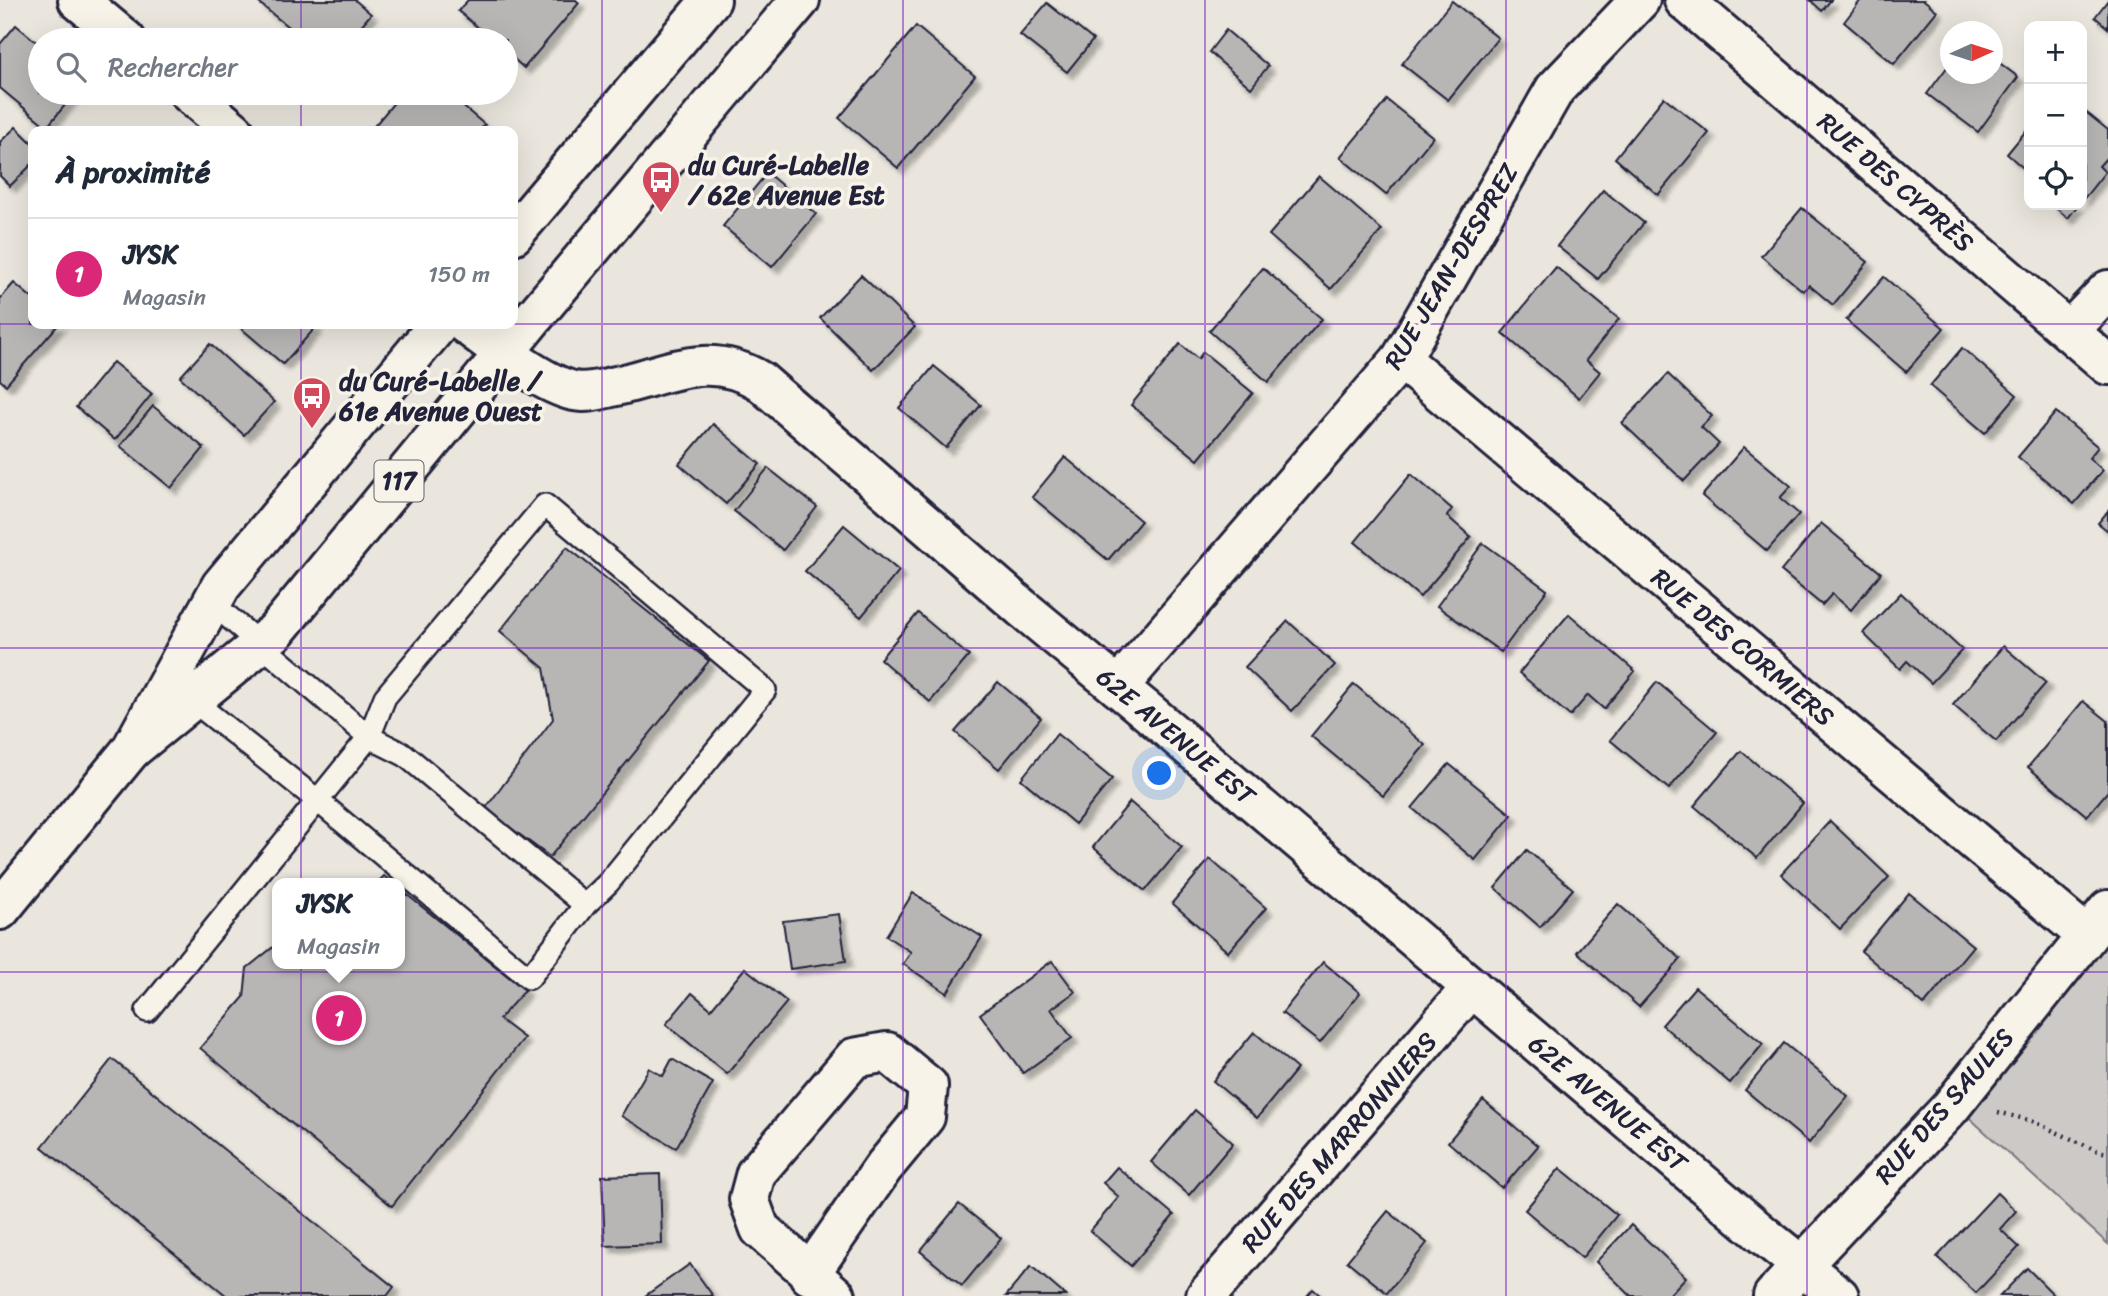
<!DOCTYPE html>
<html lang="fr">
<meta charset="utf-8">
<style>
:root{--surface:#fff;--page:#f6f6f7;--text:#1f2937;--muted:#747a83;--line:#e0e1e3;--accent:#db2777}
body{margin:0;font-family:Sriracha,sans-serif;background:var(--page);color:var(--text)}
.controls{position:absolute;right:21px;top:21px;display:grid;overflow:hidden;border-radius:14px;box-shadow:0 7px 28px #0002}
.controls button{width:63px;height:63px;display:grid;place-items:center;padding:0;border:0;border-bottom:2px solid var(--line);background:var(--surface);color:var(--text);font:35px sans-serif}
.compass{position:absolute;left:1940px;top:21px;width:63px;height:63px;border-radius:50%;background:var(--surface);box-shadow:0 7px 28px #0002;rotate:87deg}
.you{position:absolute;left:1160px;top:774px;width:24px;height:24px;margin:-18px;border:5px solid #fff;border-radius:50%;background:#1a73e8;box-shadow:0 0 0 10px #1a73e833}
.badge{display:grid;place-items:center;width:46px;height:46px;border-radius:50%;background:var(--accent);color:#fff;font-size:23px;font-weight:700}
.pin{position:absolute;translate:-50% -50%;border:4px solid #fff;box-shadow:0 2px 7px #0006}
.popup{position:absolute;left:272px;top:878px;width:133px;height:91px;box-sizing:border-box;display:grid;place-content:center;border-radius:14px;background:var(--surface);filter:drop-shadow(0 2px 5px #0005);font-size:23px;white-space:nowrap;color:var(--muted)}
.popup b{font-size:26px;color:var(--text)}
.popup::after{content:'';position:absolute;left:50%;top:100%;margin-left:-14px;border:14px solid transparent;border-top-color:var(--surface)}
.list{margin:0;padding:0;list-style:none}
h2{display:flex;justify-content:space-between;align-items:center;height:91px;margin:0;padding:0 28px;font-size:30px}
h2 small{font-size:23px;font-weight:400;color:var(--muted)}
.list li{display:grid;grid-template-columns:46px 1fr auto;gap:21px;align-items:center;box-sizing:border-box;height:112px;padding:0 28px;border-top:2px solid var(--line)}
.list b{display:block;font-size:26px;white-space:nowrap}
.list p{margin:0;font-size:23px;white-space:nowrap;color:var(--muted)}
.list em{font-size:23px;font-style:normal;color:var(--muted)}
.icon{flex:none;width:38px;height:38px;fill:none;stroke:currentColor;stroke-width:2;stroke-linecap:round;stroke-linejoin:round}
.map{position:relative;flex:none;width:2108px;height:1296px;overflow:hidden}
.search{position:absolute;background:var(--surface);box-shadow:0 7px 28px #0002;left:28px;top:28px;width:490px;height:77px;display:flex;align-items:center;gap:18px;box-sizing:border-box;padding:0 24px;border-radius:38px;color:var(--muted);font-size:26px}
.panel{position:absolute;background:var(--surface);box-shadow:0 7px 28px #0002;left:28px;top:126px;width:490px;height:203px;border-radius:14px}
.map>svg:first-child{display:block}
.green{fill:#cdc9c6;stroke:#787680;stroke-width:2}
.building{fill:#b8b6b5;stroke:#22223b;stroke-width:2;filter:url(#shadow)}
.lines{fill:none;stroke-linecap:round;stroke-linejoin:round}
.service-casing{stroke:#22223b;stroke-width:26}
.minor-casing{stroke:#22223b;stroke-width:44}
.primary-casing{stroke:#22223b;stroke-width:44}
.path{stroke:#22223b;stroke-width:4.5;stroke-dasharray:2 5;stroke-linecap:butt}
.service{stroke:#f7f3e8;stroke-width:21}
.minor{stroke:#f7f3e8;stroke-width:38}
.primary{stroke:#f7f3e8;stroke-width:38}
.grid{fill:none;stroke:#7b2cbf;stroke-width:2;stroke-opacity:0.55}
.labels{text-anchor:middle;stroke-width:7;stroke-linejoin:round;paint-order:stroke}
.shield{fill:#f7f3e8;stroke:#62616f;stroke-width:2}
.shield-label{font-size:24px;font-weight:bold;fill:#22223b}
.poi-label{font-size:26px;font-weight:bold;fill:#22223b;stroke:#f7f3e8;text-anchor:start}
.street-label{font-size:26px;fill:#22223b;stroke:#f7f3e8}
</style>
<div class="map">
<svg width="2108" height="1296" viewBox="0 0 2108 1296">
<defs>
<filter id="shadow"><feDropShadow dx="6" dy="6" stdDeviation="2" flood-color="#0004"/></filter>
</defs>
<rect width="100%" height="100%" fill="#eae6de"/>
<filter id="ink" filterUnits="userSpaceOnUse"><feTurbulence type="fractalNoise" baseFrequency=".0143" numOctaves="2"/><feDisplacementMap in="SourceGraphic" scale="14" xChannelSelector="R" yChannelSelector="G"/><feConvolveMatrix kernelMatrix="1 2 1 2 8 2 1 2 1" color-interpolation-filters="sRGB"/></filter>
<g filter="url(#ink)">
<polygon class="green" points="2108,916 2108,1244 1953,1103"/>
<g class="building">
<polygon points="261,0 355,0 371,14 349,40 331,40 325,35 321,40 304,40 259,3"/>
<polygon points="468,0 576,0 579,3 524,68 506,52 506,40 493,40 458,11"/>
<polygon points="1810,0 1831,0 1822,11"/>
<polygon points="1861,0 1924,0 1937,11 1894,64 1844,22"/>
<polygon points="2108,0 2108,28 2095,17"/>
<polygon points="1452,1 1498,38 1448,100 1402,64"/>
<polygon points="1047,3 1093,40 1067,72 1020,35"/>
<polygon points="16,25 40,45 40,93 75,93 47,127 0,88 0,44"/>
<polygon points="916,26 975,76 898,168 839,118"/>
<polygon points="1226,30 1268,66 1251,88 1209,52"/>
<polygon points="1993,58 2018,77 1978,132 1927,94 1951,62 1951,74 1993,74"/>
<polygon points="402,93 447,93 485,125 479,131 370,131"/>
<polygon points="1664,97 1709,133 1658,195 1615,158"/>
<polygon points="1387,100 1433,137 1386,195 1340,157"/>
<polygon points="2082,109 2108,130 2108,156 2099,166 2105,172 2082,201"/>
<polygon points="16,127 33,144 33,163 10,186 0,176 0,142"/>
<polygon points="2029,127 2029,173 2007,154"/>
<polygon points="767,173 816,214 772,267 723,226"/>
<polygon points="1319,176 1382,230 1331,289 1269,235"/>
<polygon points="1603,190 1644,223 1598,279 1557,246"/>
<polygon points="2052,205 2078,205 2068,218"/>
<polygon points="1802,208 1868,262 1833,305 1809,285 1803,291 1761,256"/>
<polygon points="1556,267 1619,319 1586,360 1600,372 1579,398 1502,333"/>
<polygon points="1263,268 1322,319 1268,382 1209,331"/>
<polygon points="861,275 915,327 873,370 820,318"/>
<polygon points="1884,277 1944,328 1906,372 1846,320"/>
<polygon points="14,283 33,299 33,324 59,324 6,385 0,380 0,299"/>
<polygon points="236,324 312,324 316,327 283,364"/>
<polygon points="210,344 274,402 244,435 180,377"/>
<polygon points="1180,344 1198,359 1203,352 1253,393 1198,460 1131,405"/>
<polygon points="1962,348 2017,395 1985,433 1930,386"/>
<polygon points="113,362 152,394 115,440 76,407"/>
<polygon points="934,366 981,405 946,448 899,408"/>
<polygon points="1668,374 1712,416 1701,427 1719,444 1684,481 1622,423"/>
<polygon points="153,406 204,448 171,488 120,446"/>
<polygon points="2056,412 2098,447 2089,458 2103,470 2074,504 2018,457"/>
<polygon points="713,424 760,464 726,504 679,464"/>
<polygon points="1744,447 1791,486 1780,498 1799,514 1767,551 1702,496"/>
<polygon points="1065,457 1141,521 1108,560 1032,497"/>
<polygon points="768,468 817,507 783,550 734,511"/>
<polygon points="1411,474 1452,509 1447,516 1471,537 1420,597 1355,542"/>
<polygon points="2108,511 2108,531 2098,523"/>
<polygon points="1821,523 1881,573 1851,610 1832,594 1822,605 1781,571"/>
<polygon points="844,525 899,571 861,617 805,571"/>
<polygon points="1483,543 1547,590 1501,652 1437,606"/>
<polygon points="567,547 709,661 550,857 485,809 553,719 544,668 500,631"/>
<polygon points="1901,593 1962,650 1931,683 1907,661 1900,669 1863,633"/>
<polygon points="918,613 969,656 930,702 880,659"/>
<polygon points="1569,614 1635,671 1604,709 1588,695 1570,716 1519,673"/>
<polygon points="1288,621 1335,665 1292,711 1245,667"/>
<polygon points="2003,646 2046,683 1996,741 1953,705"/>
<polygon points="998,682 1041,718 999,769 955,732"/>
<polygon points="1657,682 1717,732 1669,789 1610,740"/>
<polygon points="1354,684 1425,745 1383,796 1311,736"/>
<polygon points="2083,701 2108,721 2108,791 2087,816 2028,767"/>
<polygon points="1057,734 1112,779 1075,824 1021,779"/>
<polygon points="1741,751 1803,803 1757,858 1694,806"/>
<polygon points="1449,764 1512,815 1475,860 1412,808"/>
<polygon points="1130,802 1182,847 1145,891 1093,847"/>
<polygon points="1830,821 1889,877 1840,929 1781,874"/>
<polygon points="1527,850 1573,889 1540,927 1495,888"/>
<polygon points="1210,859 1266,908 1228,952 1172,903"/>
<polygon points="384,876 393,883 377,883"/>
<polygon points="400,889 525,990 499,1019 524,1038 392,1206 200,1048 244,997 247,968 272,948 278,946 278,964 400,964"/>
<polygon points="913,893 982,937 947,993 903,964 911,952 886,936"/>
<polygon points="1909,893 1973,946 1924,1005 1861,951"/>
<polygon points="1618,904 1681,959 1639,1007 1577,952"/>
<polygon points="839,914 846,961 790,969 783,921"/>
<polygon points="1052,961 1075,992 1051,1009 1072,1038 1023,1073 980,1014"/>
<polygon points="1323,962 1360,993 1320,1043 1282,1013"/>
<polygon points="745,968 787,1002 727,1074 666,1024 692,993 711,1009"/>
<polygon points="1695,987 1763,1044 1730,1083 1662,1025"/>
<polygon points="1254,1032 1297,1069 1257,1118 1213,1081"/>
<polygon points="1784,1043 1848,1096 1809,1143 1745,1090"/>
<polygon points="112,1059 394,1287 387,1296 227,1296 42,1147"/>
<polygon points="672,1059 713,1083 676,1148 621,1116 649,1068 663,1076"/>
<polygon points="1483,1100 1538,1146 1502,1188 1448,1142"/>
<polygon points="1195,1110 1233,1143 1189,1195 1151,1162"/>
<polygon points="1117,1167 1174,1215 1131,1266 1090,1231 1119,1197 1103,1183"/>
<polygon points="1560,1168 1617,1215 1582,1258 1525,1210"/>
<polygon points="660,1174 662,1244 605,1246 602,1176"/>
<polygon points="1997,1193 2016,1211 2000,1229 2019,1247 1976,1293 1937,1257"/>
<polygon points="959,1204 1001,1238 962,1286 920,1251"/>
<polygon points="1388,1211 1427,1243 1387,1293 1347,1261"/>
<polygon points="1631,1225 1686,1277 1668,1296 1631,1296 1596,1262"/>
<polygon points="690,1264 713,1296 645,1296"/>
<polygon points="1031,1266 1066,1296 1006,1296"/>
<polygon points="2027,1268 2055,1296 2000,1296"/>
<polygon points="1313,1289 1321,1296 1307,1296"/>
</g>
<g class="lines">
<defs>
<g id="service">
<polyline points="187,696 317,800 529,978 585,905 405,755 369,737 385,697 545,505 765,690 608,883 585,905"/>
<polyline points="147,1011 369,737 212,603"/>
</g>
<g id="minor">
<polyline points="78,0 126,40"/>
<polyline points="1684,0 2108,365"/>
<polyline points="189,93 234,131"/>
<path d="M 465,324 C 493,344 541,384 574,391 C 588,394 602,389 616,386 C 669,374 708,350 760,381 L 1022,608 L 1147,711 L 1762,1234 L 1839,1296"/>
<polyline points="2069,331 2108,290"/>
<polyline points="1401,359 2086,935"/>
<polyline points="1118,687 1401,359 1555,89 1640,0"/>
<polyline points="809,1275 883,1168 925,1117 928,1086 887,1052 854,1058 756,1173 749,1199 760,1229 836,1296"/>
<polyline points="1206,1296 1472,987"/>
<polyline points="1773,1296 1950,1108 2108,910"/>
</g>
<g id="primary">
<polyline points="513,235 711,0"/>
<polyline points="131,750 275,632 533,318 800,0"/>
<polyline points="0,910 131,750 221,586 439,324"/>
</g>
</defs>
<use href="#service" class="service-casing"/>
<use href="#minor" class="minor-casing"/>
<use href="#primary" class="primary-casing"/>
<polyline class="path" points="1998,1112 2032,1121 2098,1151 2108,1153"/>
<use href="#service" class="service"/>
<use href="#minor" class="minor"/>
<use href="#primary" class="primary"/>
</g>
</g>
<path class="grid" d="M 301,0 L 301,40M 602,0 L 602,1296M 903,0 L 903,1296M 1205,0 L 1205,1296M 1506,0 L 1506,1296M 1807,0 L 1807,1296M 301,93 L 301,131M 0,324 L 2108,324M 301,324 L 301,1296M 0,648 L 2108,648M 0,972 L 2108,972"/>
<defs>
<symbol id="bus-pin" viewBox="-11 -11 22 30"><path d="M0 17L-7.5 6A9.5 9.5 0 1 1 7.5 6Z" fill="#d1495b" stroke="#f7f3e8"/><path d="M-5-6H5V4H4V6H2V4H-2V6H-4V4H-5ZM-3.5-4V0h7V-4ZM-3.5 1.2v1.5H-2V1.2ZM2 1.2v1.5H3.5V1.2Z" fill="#fff"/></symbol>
</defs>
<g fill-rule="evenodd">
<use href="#bus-pin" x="639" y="158" width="44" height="60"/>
<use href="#bus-pin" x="290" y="374" width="44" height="60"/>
</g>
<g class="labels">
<rect class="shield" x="374.5" y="460.5" width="49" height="41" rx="5"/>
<g class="shield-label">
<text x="399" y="489">117</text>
</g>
<g class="poi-label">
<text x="688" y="174">du Curé-Labelle<tspan x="688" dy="30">/ 62e Avenue Est</tspan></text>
<text x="339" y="390">du Curé-Labelle /<tspan x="339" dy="30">61e Avenue Ouest</tspan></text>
</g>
<g class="street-label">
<text transform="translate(1896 182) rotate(41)" y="9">RUE DES CYPRÈS</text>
<text transform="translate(1451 266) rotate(-59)" y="9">RUE JEAN-DESPREZ</text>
<text transform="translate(1743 647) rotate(40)" y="9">RUE DES CORMIERS</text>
<text transform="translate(1176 736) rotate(40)" y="9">62E AVENUE EST</text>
<text transform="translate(1608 1103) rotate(40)" y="9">62E AVENUE EST</text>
<text transform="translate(1944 1106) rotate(-49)" y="9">RUE DES SAULES</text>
<text transform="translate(1339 1142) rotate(-49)" y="9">RUE DES MARRONNIERS</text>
</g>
</g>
</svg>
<div class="controls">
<button>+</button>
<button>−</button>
<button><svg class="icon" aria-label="locate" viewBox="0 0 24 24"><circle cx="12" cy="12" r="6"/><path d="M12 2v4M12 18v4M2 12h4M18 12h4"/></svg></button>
</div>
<svg class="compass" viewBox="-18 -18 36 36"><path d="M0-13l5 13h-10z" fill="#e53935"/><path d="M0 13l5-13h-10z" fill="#747a83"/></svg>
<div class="you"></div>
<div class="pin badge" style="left:339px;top:1018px">1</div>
<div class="popup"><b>JYSK</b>Magasin</div>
<div class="search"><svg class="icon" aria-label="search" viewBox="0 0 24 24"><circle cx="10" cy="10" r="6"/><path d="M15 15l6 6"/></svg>Rechercher</div>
<section class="panel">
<h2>À proximité<small></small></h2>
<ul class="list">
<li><span class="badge">1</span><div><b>JYSK</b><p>Magasin</p></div><em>150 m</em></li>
</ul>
</section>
</div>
